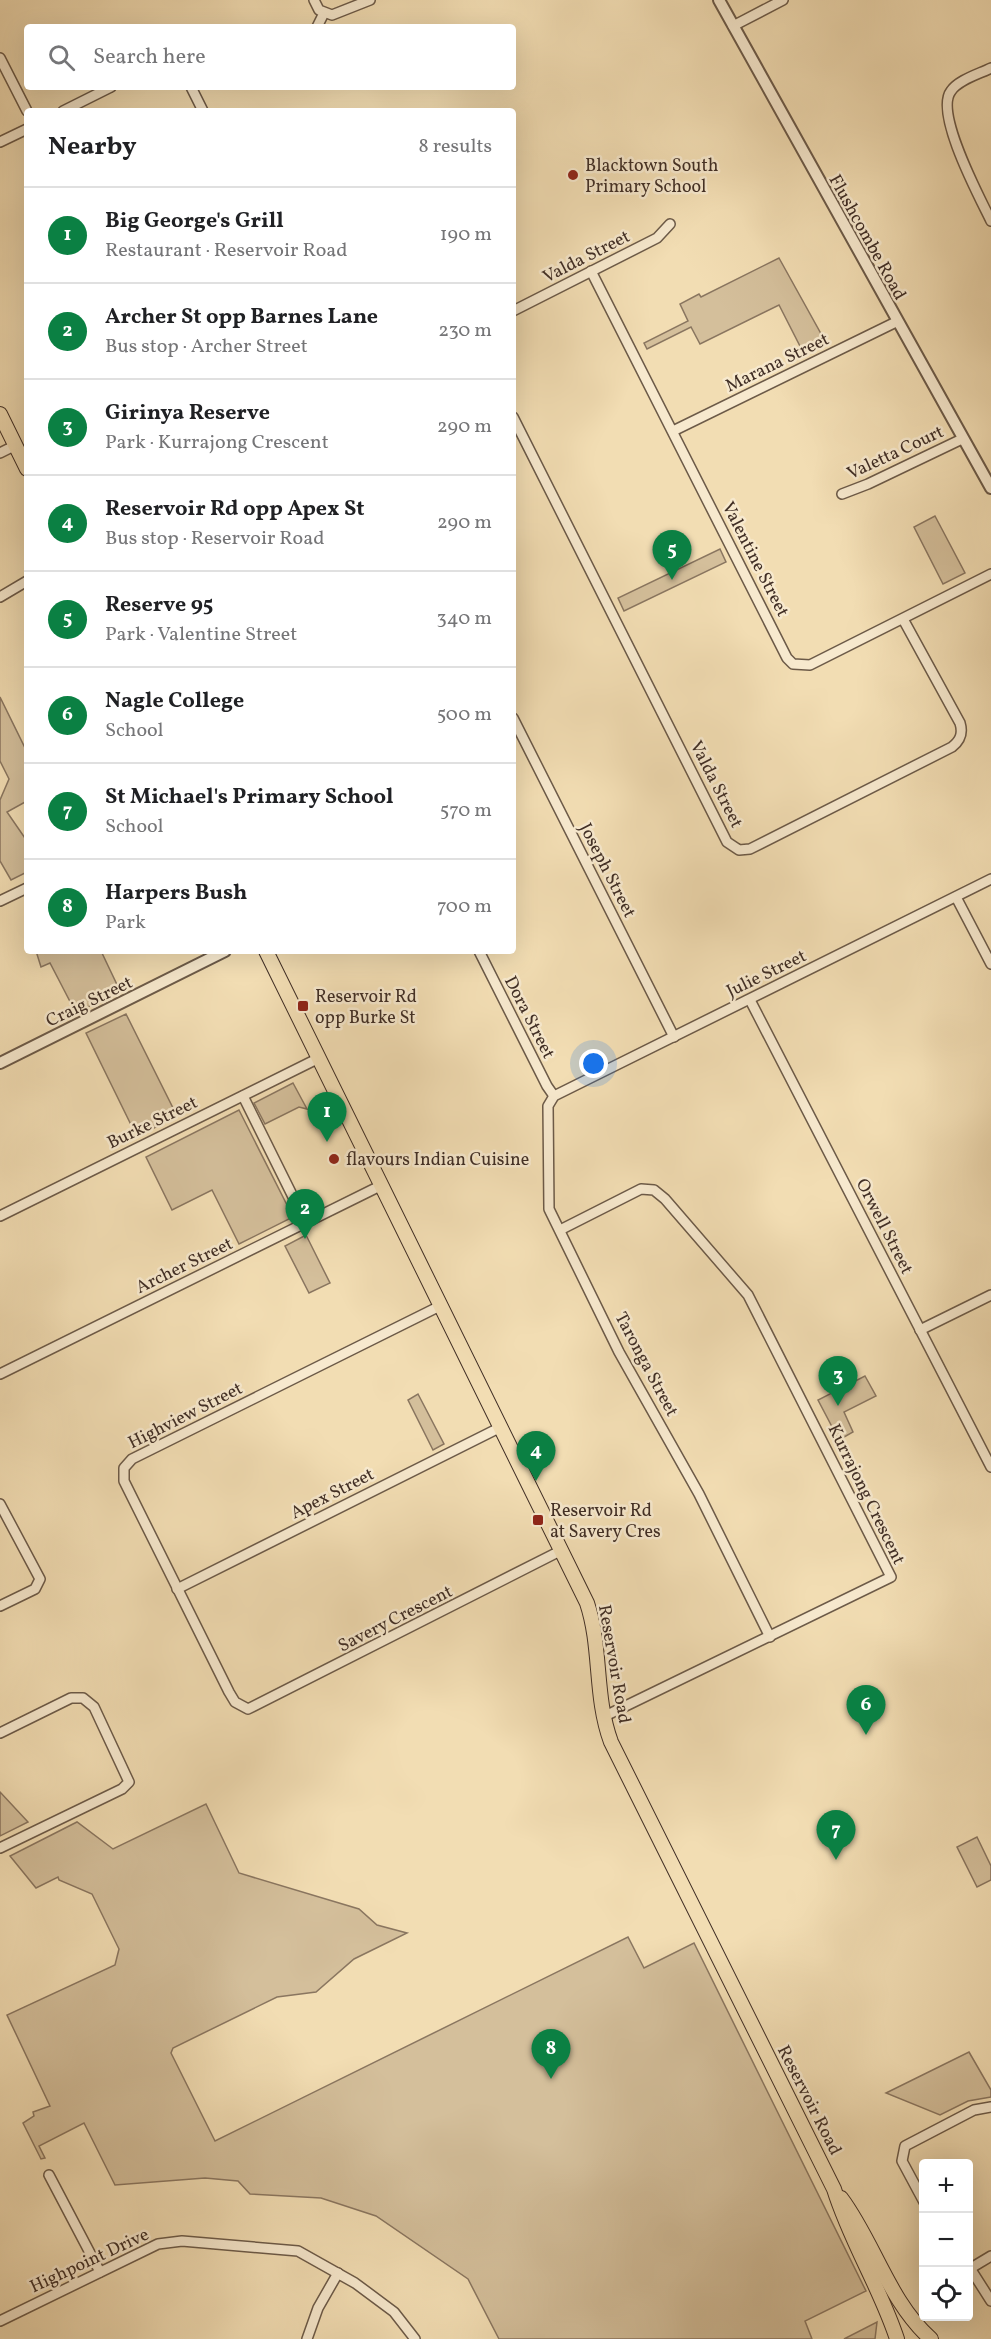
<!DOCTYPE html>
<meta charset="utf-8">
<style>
:root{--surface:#fff;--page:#f6f6f6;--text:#202124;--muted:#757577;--line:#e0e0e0;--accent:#0b8043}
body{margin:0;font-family:Vollkorn,serif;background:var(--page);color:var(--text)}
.controls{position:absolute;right:18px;bottom:18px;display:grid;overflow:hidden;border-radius:6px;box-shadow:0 6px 24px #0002}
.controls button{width:54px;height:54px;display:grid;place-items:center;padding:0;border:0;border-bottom:2px solid var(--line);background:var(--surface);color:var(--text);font:30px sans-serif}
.you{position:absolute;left:594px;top:1064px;width:21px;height:21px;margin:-15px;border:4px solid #fff;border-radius:50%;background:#1a73e8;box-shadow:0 0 0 9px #1a73e833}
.badge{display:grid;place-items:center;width:39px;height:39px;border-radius:50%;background:var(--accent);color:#fff;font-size:20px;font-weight:700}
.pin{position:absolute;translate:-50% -50px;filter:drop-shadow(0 2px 3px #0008)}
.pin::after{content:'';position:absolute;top:32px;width:21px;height:18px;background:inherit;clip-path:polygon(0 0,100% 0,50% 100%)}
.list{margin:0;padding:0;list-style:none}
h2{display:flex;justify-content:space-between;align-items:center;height:78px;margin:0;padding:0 24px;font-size:26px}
h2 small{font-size:20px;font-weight:400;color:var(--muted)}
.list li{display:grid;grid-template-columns:39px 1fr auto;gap:18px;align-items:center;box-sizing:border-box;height:96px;padding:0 24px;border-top:2px solid var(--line)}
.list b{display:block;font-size:22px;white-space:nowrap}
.list p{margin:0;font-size:20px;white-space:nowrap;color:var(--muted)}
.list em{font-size:20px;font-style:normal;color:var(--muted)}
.icon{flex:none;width:33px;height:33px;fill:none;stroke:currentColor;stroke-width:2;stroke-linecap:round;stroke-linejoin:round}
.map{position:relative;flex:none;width:991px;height:2339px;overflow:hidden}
.search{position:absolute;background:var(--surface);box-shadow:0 6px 24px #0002;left:24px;top:24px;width:492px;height:66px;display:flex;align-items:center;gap:15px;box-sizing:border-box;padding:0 21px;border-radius:6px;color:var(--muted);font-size:22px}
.panel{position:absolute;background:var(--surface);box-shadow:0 6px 24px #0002;left:24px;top:108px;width:492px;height:846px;border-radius:6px}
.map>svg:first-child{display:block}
.green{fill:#d4bf9b;stroke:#8a7660;stroke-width:1.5}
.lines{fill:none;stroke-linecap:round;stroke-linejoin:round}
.minor-casing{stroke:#6c5a48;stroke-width:12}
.tertiary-casing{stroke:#6c5a48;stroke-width:14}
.primary-casing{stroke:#402e25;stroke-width:16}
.minor{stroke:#f7e9ce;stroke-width:9}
.tertiary{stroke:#f7e9ce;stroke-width:10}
.primary{stroke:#f2ddb3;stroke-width:14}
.poi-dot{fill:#8f2418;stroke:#f7e9ce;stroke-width:2}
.labels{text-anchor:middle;stroke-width:5;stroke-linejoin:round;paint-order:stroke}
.poi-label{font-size:18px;fill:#402e25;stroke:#f7e9ce;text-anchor:start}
.street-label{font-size:18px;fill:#402e25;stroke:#f7e9ce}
</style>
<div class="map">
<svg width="991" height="2339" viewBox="0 0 991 2339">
<rect width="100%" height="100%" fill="#f2ddb3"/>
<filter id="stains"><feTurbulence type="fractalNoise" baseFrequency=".00333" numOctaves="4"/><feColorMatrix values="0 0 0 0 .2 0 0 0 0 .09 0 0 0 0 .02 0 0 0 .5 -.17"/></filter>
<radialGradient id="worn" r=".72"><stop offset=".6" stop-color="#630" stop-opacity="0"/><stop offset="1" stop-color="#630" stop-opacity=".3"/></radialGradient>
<g class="green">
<polygon points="779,258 825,341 803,352 779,305 700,344 691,327 647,349 644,343 688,321 680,304 699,294 701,297"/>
<polygon points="935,516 965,573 943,584 914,527"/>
<polygon points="720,549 726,562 624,611 618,598"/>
<polygon points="0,697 27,752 27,801 7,812 27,841 27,872 11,880 0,861 0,800 9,779 0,761"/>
<polygon points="36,951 101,951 120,991 76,1013 50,963 41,967"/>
<polygon points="126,1014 177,1116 137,1137 86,1033"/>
<polygon points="293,1083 307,1109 299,1107 265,1124 254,1103"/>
<polygon points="239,1110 293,1217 239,1244 212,1190 172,1210 146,1157"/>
<polygon points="306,1235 330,1283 309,1293 285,1246"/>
<polygon points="865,1376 876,1396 844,1412 853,1432 839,1440 818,1400"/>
<polygon points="418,1394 444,1444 433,1450 408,1400"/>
<polygon points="0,1792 28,1822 0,1836"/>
<polygon points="206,1804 239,1873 359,1909 377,1925 407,1933 354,1959 316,1992 277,1997 173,2048 171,2053 215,2141 628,1937 644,1968 694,1943 866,2291 805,2321 812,2339 499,2339 468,2279 376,2216 321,2198 250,2194 238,2181 205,2178 115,2185 84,2123 39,2146 45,2158 41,2159 23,2123 34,2116 33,2112 50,2106 7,2015 115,1965 119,1949 92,1894 59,1880 58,1877 36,1888 10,1856 77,1822 113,1849"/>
<polygon points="977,1837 991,1866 991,1880 977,1887 957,1847"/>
<polygon points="969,2052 991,2090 991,2097 968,2101 940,2115 886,2093"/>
<polygon points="877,2322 875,2339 844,2339"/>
</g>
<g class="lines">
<defs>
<g id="minor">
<polyline points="314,0 319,10 332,15 370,0"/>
<polyline points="733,26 783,0"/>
<polyline points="317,27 324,13"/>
<polyline points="0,58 27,111"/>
<path d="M 991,68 C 979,74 958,80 951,91 C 934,113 980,198 991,221"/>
<polyline points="191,87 203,111"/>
<polyline points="63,111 111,87"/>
<polyline points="0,142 27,129"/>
<polyline points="591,271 787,658 793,664 810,665 991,574"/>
<polyline points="513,311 657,238 670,224"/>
<path d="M 513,417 L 727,842 L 739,850 L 750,849 L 952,747 C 961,740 963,733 960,723 L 903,619"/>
<polyline points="673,431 896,322"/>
<polyline points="0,453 16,445"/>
<polyline points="842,494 868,484 962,439"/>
<polyline points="0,597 27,581"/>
<polyline points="513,718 674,1037"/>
<polyline points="956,897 991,964"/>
<polyline points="0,901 27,888"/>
<polyline points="479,951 547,1086 554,1096"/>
<polyline points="750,1000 991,1467"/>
<polyline points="243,1096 306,1223"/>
<polyline points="0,1216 319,1058"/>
<polyline points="560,1230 641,1189 654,1190 665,1199 748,1295 891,1577 603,1717"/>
<polyline points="440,1306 132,1459 124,1468 124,1481 229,1692 235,1702 248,1709 562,1550"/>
<polyline points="920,1330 991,1295"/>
<polyline points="0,1374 382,1185"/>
<polyline points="177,1589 501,1427"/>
<polyline points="0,1606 35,1589 40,1579 0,1504"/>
<polyline points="770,1637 699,1494 619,1352 549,1209 548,1106 554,1096 991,879"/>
<polyline points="0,1733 71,1698 83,1698 94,1707 129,1782 122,1789 0,1848"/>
<polyline points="49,2175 100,2272"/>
<polyline points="924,2202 902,2161 905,2146 974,2110 991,2107"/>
<polyline points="968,2265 991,2301"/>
<polyline points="971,2268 991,2256"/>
<polyline points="0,2321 158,2244 182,2241 298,2251 355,2283 394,2312 415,2339"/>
<polyline points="307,2339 318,2308 338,2273"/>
</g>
<g id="tertiary">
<polyline points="719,0 991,488"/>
<polyline points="0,1063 225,951"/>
</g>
<g id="primary">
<polyline points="0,414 27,469"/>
<path d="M 266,951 L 587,1603 C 602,1648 594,1696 611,1742 L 834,2189 C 850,2241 880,2287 897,2339"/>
<path d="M 841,2198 C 874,2242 889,2302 931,2339"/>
</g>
</defs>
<use href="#minor" class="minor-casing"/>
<use href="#tertiary" class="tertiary-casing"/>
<use href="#primary" class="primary-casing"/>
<use href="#minor" class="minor"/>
<use href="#tertiary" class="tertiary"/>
<use href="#primary" class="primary"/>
</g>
<g class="poi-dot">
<circle cx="573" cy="175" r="6"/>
<rect x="297" y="1000" width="12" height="12" rx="3"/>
<circle cx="334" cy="1159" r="6"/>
<rect x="532" y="1514" width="12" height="12" rx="3"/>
</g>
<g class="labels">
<g class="poi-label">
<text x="585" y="171">Blacktown South<tspan x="585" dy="21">Primary School</tspan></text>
<text x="315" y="1002">Reservoir Rd<tspan x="315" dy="21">opp Burke St</tspan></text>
<text x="346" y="1165">flavours Indian Cuisine</text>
<text x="550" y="1516">Reservoir Rd<tspan x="550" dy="21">at Savery Cres</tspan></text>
</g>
<g class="street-label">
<text transform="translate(868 237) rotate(61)" y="6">Flushcombe Road</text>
<text transform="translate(586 256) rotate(-27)" y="6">Valda Street</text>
<text transform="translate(777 362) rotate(-26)" y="6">Marana Street</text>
<text transform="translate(895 452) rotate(-25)" y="6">Valetta Court</text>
<text transform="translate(756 559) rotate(63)" y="6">Valentine Street</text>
<text transform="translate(717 784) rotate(63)" y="6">Valda Street</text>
<text transform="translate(608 870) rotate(63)" y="6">Joseph Street</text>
<text transform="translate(766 973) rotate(-26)" y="6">Julie Street</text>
<text transform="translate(89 1001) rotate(-26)" y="6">Craig Street</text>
<text transform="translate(530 1017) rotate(63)" y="6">Dora Street</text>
<text transform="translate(152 1122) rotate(-26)" y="6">Burke Street</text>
<text transform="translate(885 1226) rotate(63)" y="6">Orwell Street</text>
<text transform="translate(184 1265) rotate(-26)" y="6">Archer Street</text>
<text transform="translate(647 1364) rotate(62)" y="6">Taronga Street</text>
<text transform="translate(185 1415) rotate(-27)" y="6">Highview Street</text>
<text transform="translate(332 1493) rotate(-27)" y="6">Apex Street</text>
<text transform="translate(867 1494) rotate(64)" y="6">Kurrajong Crescent</text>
<text transform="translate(395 1618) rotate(-27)" y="6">Savery Crescent</text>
<text transform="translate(615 1664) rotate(80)" y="6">Reservoir Road</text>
<text transform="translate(810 2100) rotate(63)" y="6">Reservoir Road</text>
<text transform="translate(89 2260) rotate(-25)" y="6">Highpoint Drive</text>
</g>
</g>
<rect width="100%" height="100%" filter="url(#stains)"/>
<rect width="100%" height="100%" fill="url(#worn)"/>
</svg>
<div class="controls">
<button>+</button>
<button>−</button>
<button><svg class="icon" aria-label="locate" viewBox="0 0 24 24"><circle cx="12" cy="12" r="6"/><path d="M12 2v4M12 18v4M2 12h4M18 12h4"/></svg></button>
</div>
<div class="you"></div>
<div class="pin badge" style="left:327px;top:1142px">1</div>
<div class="pin badge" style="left:305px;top:1239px">2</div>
<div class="pin badge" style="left:838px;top:1406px">3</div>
<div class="pin badge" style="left:536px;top:1481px">4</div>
<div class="pin badge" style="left:672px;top:580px">5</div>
<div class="pin badge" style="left:866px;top:1735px">6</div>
<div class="pin badge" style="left:836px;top:1860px">7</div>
<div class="pin badge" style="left:551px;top:2079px">8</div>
<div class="search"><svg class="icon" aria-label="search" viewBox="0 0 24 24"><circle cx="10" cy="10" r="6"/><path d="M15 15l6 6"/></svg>Search here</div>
<section class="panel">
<h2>Nearby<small>8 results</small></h2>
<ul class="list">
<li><span class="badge">1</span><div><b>Big George's Grill</b><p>Restaurant · Reservoir Road</p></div><em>190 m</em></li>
<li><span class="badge">2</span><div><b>Archer St opp Barnes Lane</b><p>Bus stop · Archer Street</p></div><em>230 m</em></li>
<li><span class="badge">3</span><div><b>Girinya Reserve</b><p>Park · Kurrajong Crescent</p></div><em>290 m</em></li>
<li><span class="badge">4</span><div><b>Reservoir Rd opp Apex St</b><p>Bus stop · Reservoir Road</p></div><em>290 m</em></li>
<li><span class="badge">5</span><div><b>Reserve 95</b><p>Park · Valentine Street</p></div><em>340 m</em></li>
<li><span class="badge">6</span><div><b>Nagle College</b><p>School</p></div><em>500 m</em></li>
<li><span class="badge">7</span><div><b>St Michael's Primary School</b><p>School</p></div><em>570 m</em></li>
<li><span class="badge">8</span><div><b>Harpers Bush</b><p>Park</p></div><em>700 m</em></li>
</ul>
</section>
</div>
